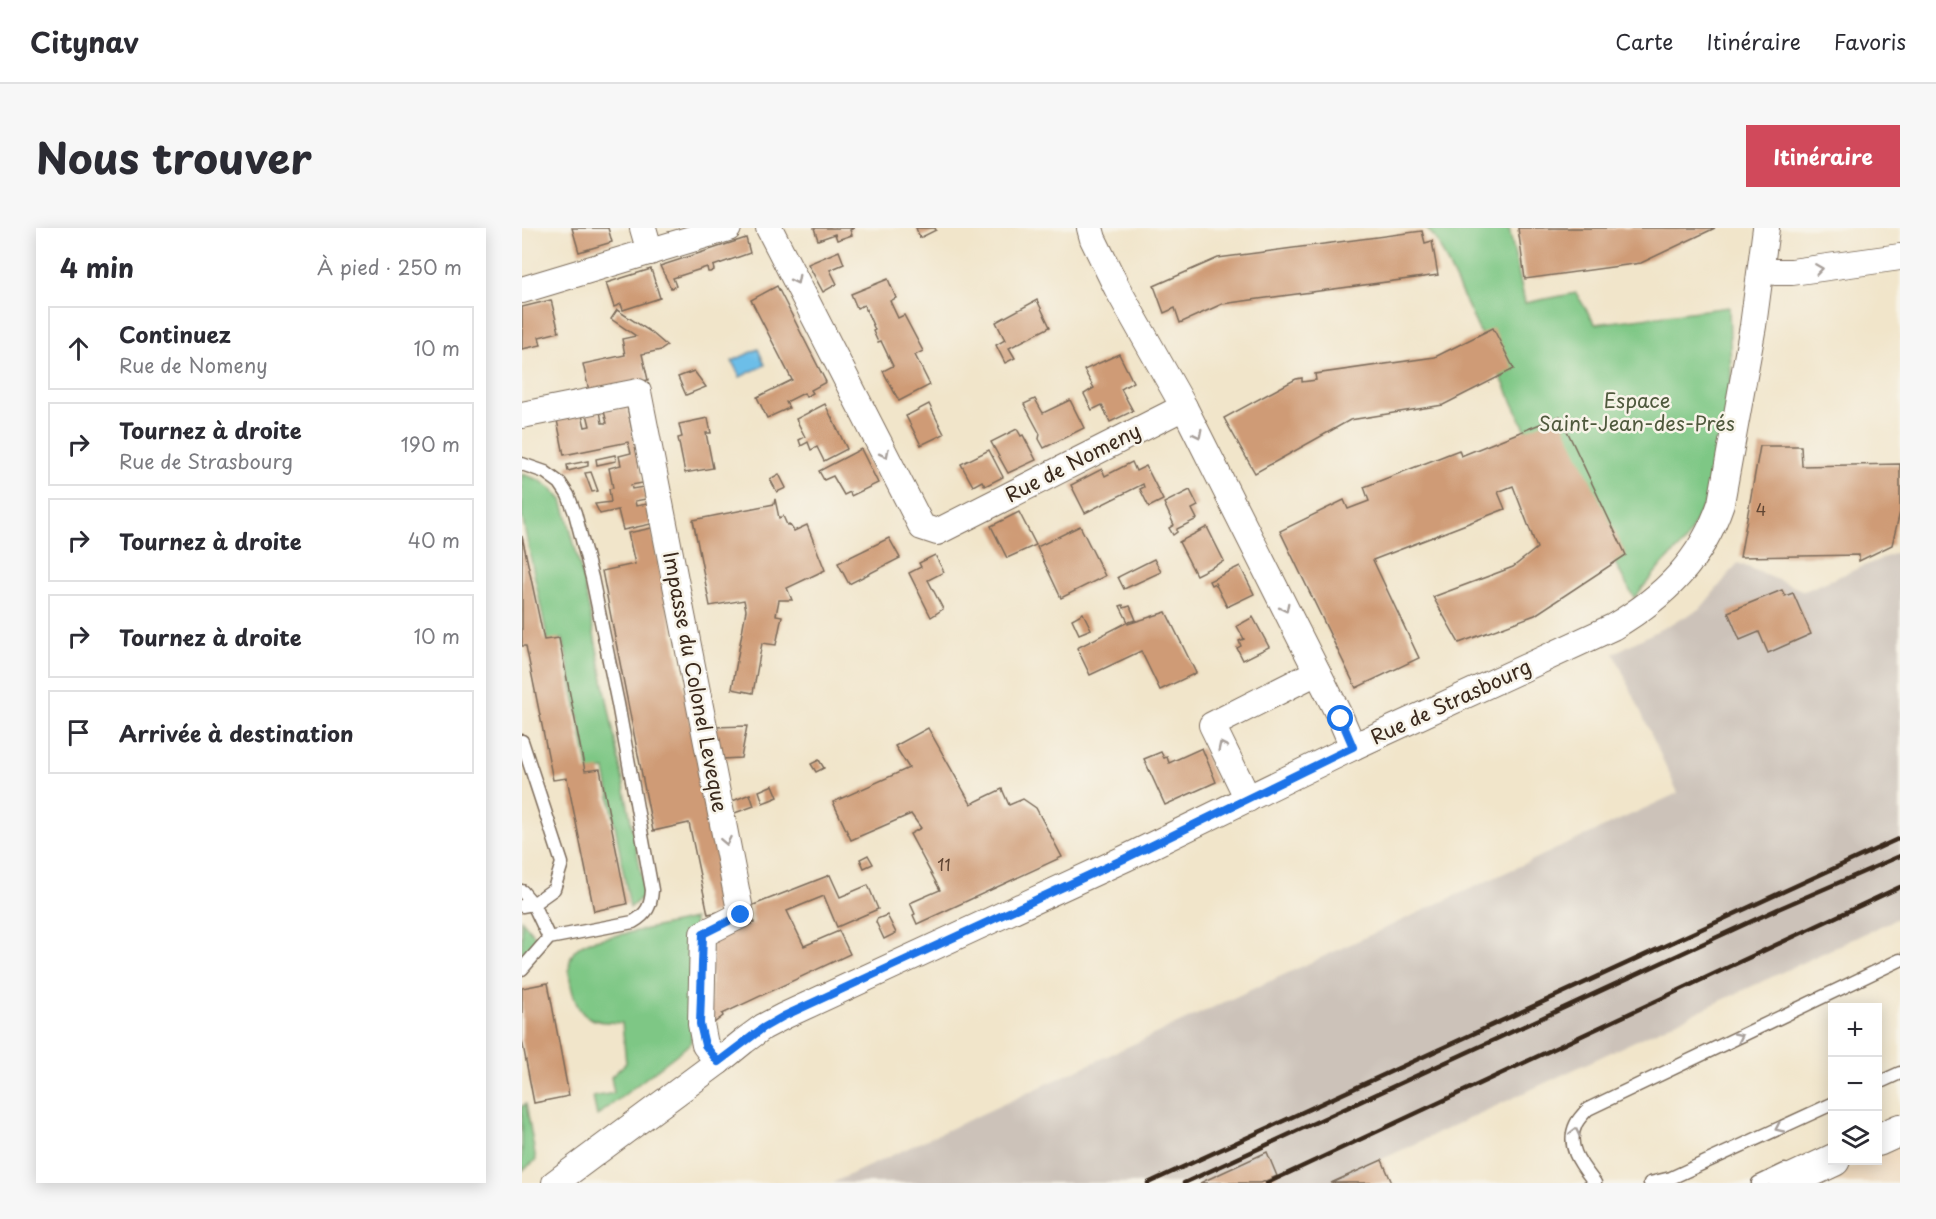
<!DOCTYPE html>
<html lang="fr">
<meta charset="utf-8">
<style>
:root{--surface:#fff;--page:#f7f7f7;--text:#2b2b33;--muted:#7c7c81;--line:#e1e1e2;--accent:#d1495b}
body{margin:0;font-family:"Playpen Sans",sans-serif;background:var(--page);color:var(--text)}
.controls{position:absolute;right:18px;bottom:18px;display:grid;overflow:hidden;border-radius:0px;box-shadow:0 3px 15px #0003}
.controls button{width:54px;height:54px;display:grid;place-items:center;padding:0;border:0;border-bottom:2px solid var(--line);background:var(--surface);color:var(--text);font:30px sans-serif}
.stop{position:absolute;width:18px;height:18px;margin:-14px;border:4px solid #1a73e8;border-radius:50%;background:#fff}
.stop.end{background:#1a73e8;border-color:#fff;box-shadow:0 2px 6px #0008}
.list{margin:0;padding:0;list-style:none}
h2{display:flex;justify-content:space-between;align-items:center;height:78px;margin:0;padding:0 24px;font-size:26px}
h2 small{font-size:20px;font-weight:400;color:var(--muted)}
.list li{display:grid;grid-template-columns:39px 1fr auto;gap:18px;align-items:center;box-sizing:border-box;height:84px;margin:0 12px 12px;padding:0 12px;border:2px solid var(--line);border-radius:0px}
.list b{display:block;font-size:22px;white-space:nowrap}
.list p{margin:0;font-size:20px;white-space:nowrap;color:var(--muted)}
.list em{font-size:20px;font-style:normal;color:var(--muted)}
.icon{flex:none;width:33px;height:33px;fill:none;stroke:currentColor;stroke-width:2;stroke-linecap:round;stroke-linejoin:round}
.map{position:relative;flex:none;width:1378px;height:955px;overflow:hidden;border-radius:0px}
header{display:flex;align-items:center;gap:36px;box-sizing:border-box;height:84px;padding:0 30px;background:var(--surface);border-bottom:2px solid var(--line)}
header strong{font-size:28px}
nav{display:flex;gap:33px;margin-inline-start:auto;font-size:21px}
.intro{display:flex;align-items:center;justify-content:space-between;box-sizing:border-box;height:144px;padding:0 36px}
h1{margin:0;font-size:42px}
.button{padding:15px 27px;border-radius:0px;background:var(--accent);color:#fff;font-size:21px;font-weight:700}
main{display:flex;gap:36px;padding:0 36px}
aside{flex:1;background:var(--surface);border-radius:0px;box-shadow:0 3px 15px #0003}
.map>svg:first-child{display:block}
.built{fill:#edd7bb}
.industrial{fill:#ccc2b9}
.green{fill:#7ec785;stroke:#5c7852;stroke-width:1.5}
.water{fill:#6cbee8;stroke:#547483;stroke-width:1.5}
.building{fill:#cf9b76}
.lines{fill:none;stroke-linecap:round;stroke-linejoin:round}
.service-casing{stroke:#7b6b5a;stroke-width:15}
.minor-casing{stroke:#7b6b5a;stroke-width:28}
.tertiary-casing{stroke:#7b6b5a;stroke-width:34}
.service{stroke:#fff;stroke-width:12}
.minor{stroke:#fff;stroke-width:26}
.tertiary{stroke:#fff;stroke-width:32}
.rail{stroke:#3b2a1e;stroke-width:4.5}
.oneway{stroke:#a79f9a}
.route{stroke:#1a73e8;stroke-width:8}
.labels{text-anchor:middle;stroke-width:5;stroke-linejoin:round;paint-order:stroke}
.number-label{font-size:16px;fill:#604634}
.park-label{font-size:20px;fill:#4f593d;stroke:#f7f3e8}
.street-label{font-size:20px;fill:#3b2a1e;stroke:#f7f3e8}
</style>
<header>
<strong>Citynav</strong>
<nav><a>Carte</a><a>Itinéraire</a><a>Favoris</a></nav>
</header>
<div class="intro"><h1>Nous trouver</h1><a class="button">Itinéraire</a></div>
<main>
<aside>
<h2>4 min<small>À pied · 250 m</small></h2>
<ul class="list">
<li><svg class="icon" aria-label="ahead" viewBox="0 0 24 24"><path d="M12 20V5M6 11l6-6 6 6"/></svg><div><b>Continuez</b><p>Rue de Nomeny</p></div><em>10 m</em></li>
<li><svg class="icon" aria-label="right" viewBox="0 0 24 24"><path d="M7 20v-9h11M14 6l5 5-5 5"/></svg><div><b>Tournez à droite</b><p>Rue de Strasbourg</p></div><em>190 m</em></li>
<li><svg class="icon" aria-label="right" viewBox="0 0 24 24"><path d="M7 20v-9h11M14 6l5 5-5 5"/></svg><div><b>Tournez à droite</b></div><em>40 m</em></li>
<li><svg class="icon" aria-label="right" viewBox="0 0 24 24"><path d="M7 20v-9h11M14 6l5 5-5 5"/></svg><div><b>Tournez à droite</b></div><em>10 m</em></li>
<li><svg class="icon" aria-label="arrive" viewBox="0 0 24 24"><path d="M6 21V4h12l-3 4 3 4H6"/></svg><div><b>Arrivée à destination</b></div></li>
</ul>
</aside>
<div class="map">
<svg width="1378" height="955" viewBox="0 0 1378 955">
<rect width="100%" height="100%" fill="#f7f3e8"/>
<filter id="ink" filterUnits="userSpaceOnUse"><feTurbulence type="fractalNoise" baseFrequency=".0167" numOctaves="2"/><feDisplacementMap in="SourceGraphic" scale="12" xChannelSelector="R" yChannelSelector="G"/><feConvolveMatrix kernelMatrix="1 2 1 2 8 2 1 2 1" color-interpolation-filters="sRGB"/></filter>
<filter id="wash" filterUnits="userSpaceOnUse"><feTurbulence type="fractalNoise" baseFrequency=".008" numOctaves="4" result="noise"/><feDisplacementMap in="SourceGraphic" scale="24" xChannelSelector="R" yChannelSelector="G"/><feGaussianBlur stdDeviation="1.35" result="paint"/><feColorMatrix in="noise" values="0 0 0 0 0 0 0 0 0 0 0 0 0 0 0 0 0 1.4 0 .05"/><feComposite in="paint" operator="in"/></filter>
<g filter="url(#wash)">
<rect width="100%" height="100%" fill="#f1e5ca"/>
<polygon class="built" points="1378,918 1378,955 1295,955 1346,933 1356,932 1356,928"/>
<polygon class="industrial" points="1378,323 1378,689 809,955 310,955 1156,565 1092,425 1178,381 1216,335 1282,363"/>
<g class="green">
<polygon points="904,0 987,0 1003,75 1054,65 1073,96 1207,79 1210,180 1194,252 1164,313 1137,340 1112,370 1019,199 1006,207 915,13"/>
<polygon points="0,246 17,252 30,261 40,272 45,289 61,350 122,659 121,668 108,680 83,542 67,544 41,411 26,413 0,288"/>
<path d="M 172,691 L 169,815 L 75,888 L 71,869 L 92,865 L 89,849 L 104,835 L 100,795 C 87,794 75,795 64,788 C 51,779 43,741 50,727 C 54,719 61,716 68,713 Z"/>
<polygon points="0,692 17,713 0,732"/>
<polygon points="4,876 14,932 0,943 0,878"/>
</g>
<polygon class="water" points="236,121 243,137 218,149 210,133"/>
<g id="blocks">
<g class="building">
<polygon points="50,0 86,0 90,14 57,24"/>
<polygon points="292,0 332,0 328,2 330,7 315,12 313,6 296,12"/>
<polygon points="394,0 413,0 414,2 398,10"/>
<polygon points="996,0 1193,0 1119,35 1003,51"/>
<polygon points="900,3 903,15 910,13 916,47 700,76 658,95 653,80 642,85 632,58 696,30"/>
<polygon points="224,10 228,25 191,38 192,42 188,44 186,44 185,39 151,50 154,58 149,60 138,38"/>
<polygon points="317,23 322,36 308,42 315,56 301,64 286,36"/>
<polygon points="129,41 138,70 101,82 99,76 92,79 84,55"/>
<polygon points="366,51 374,70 368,73 376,90 382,87 401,123 393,127 408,157 377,173 361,143 371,138 359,113 356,114 351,103 353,102 342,77 335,80 329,66"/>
<polygon points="255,58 304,154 289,162 291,165 284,169 282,165 264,174 267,180 245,190 235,169 270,152 229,72"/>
<polygon points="29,72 37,104 17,109 19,117 0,121 0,79"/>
<polygon points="515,72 528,99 487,120 493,130 483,135 474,117 483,112 474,94"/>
<polygon points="95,82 129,104 145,118 139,122 120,126 126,152 67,163 61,136 103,127 100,111 114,108 89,91"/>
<polygon points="971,100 992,141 921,177 828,192 733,245 702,190 774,151 780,150 780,154 794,152 793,146 913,129"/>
<polygon points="597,126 611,154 599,161 611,183 588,194 580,177 570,182 562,166 572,160 562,142"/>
<polygon points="172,143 184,159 164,167 156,149"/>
<polygon points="513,171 521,185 548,172 562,200 522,220 517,211 518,206 502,176"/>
<polygon points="303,176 325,221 302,233 295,219 289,222 286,214 279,218 277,212 283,209 274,191"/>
<polygon points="407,176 422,206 399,217 384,188"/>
<polygon points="105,178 121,255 109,257 110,261 121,259 124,271 113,273 114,278 125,276 129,296 101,302 96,282 78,286 73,276 89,274 87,261 91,260 87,240 99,237 97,228 109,225 106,214 42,227 35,192 60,187 63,199 68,198 65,186 78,183 80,195 85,195 82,183"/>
<polygon points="1038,188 1104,327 1013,387 937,415 911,369 991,339 1015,320 991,258 976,264 983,281 851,332 897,430 834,460 758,303 822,272 826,281 847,273 842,259 937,222 939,228"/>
<polygon points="186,190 189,205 184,205 191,240 163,245 156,210 160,209 157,196"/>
<polygon points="495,201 499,208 501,207 514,232 486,245 469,214"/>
<polygon points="1238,218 1279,218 1280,238 1378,236 1378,284 1370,317 1337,333 1337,327 1218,329"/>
<polygon points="339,221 356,255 329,268 328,264 322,267 311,248 302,252 297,243"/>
<polygon points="467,222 481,249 463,258 460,253 451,258 439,236"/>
<polygon points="93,227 94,233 75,237 74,231"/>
<polygon points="66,233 66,238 46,243 45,237"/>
<polygon points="610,234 614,243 624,238 641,272 627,279 618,261 622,259 621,256 563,285 549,257 580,241 583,248"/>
<polygon points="69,244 76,263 70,264 63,245"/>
<polygon points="257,246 264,260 255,264 248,251"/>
<polygon points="668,262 676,278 670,281 675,291 655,301 655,304 651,307 647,300 652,297 642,275"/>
<polygon points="253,271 257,290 261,288 265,297 267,296 272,303 285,297 303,342 265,360 270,372 257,372 254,387 260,388 254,417 240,415 231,465 210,461 224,382 222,372 188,378 171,292 252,276"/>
<polygon points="497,284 514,317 485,330 469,298"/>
<polygon points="558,298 583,348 539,370 515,319"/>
<polygon points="685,299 702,333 674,347 657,314"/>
<polygon points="130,300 206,682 186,686 167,595 131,603 80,343 113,336 106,305"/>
<polygon points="0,308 22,412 37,410 63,543 78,541 105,676 72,683 45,550 31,552 4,418 0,418"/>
<polygon points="367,310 378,330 327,356 316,335"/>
<polygon points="413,327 422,344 406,352 421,381 409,389 387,345 399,339 397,335"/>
<polygon points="632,331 639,344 602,361 596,349"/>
<polygon points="718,338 732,366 705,379 693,355 689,357 687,353"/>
<polygon points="1260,362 1263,368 1271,365 1289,406 1246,425 1237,404 1218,412 1206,384"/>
<polygon points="601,377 602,380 608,378 614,392 606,394 606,396 644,384 674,445 638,462 619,423 568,447 555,420 606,394 598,378"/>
<polygon points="561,385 569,401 557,406 550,391"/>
<polygon points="731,389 747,419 721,432 715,420 719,418 717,413 722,411 715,398"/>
<polygon points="225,498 219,530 199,531 192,499"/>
<polygon points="406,500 449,576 480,561 487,577 501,571 514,580 540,629 395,696 391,687 393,686 388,675 418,662 388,606 399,600 389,586 329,612 311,574 387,540 373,518"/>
<polygon points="680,520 694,554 643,577 622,531 639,524 642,530 645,529 647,535"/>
<polygon points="297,532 302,540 294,544 289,536"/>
<polygon points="251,557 256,569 241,575 237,563"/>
<polygon points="228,566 232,578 210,586 208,574"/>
<polygon points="346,627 351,636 342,640 338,631"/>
<polygon points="308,647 318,669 346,657 356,681 315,699 302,668 265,683 282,718 317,703 328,726 200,786 201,788 188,798 190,711 232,695 229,678"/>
<polygon points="365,687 374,705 362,711 354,694 355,691"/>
<polygon points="26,755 47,868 12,875 0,812 0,760"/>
<polygon points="745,924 755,948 739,955 678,955"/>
<polygon points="860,932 870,955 809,955"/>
</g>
</g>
</g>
<g filter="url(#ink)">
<use href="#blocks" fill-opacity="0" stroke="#7b6b5a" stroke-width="1.5"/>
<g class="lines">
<defs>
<g id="service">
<path d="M 0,236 L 23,244 L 38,255 L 46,267 L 53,285 L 70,350 L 96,476 L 130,662 C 129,678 125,686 111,694 L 27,710 L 0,741"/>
<polyline points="0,513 40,635 32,661 11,676 0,678"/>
<polyline points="0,663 11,676 27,710"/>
<polyline points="1356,855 1378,845"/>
<path d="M 1073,955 C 1060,938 1043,919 1054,896 C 1057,890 1062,885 1066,881 L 1378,732"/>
<polyline points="1128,955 1149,950 1310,876"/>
<polyline points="1236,955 1263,942"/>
</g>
<g id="minor">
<polyline points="121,0 128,24"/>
<polyline points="247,0 400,299 415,304 662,179 819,491 831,519"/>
<polyline points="568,0 571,11 595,60 662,179"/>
<polyline points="1239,42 1253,44 1270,44 1378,29"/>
<polyline points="0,62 206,0"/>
<polyline points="0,187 116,164 219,687 181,706 179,796 183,817 196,834"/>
<polyline points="726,571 690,497 795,444"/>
<path d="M 33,955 L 196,834 L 222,813 L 241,799 L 262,788 L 604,630 L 831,519 L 1091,399 C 1142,369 1180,332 1199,275 L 1231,98 L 1244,0"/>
</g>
<g id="tertiary">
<polyline points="1356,912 1378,902"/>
<polyline points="1263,955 1312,932"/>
</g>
</defs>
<use href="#service" class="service-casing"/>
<use href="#minor" class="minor-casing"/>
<use href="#tertiary" class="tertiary-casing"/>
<use href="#service" class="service"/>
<use href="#minor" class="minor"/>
<use href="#tertiary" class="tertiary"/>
<g class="rail">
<polyline points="626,955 1378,610"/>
<polyline points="662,955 1256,681 1378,628"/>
<polyline points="745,955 1378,659"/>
</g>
</g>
<defs><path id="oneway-chevron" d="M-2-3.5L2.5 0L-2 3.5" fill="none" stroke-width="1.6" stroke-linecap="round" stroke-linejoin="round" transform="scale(1.5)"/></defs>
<g class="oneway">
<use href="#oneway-chevron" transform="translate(1297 41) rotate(-8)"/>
<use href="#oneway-chevron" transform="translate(274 52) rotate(63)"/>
<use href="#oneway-chevron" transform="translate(676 206) rotate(63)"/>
<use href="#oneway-chevron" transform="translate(363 226) rotate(63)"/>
<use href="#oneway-chevron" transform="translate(763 380) rotate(63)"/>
<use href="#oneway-chevron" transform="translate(700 518) rotate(-116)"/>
<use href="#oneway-chevron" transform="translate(204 613) rotate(79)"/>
<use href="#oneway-chevron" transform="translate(1217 809) rotate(-25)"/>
<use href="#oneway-chevron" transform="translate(1257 900) rotate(155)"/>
<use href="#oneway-chevron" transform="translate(1053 904) rotate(-77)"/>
</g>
</g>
<g class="lines" filter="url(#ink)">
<polyline class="route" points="219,687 181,706 178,796 183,817 196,834 241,800 262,788 604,630 831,519 819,491"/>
</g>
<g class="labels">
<g class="number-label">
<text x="1239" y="288">4</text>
<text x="422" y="643">11</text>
</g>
<g class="park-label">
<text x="1115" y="180">Espace<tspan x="1115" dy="23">Saint-Jean-des-Prés</tspan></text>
</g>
<g class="street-label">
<text transform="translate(551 235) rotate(-27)" y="7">Rue de Nomeny</text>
<text transform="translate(173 454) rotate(79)" y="7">Impasse du Colonel Leveque</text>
<text transform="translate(929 474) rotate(-25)" y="7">Rue de Strasbourg</text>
</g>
</g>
</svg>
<div class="controls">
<button>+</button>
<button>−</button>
<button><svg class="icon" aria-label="layers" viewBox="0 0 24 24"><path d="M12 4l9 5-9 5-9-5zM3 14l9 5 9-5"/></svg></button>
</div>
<div class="stop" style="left:819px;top:491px"></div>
<div class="stop end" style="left:219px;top:687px"></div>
</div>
</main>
